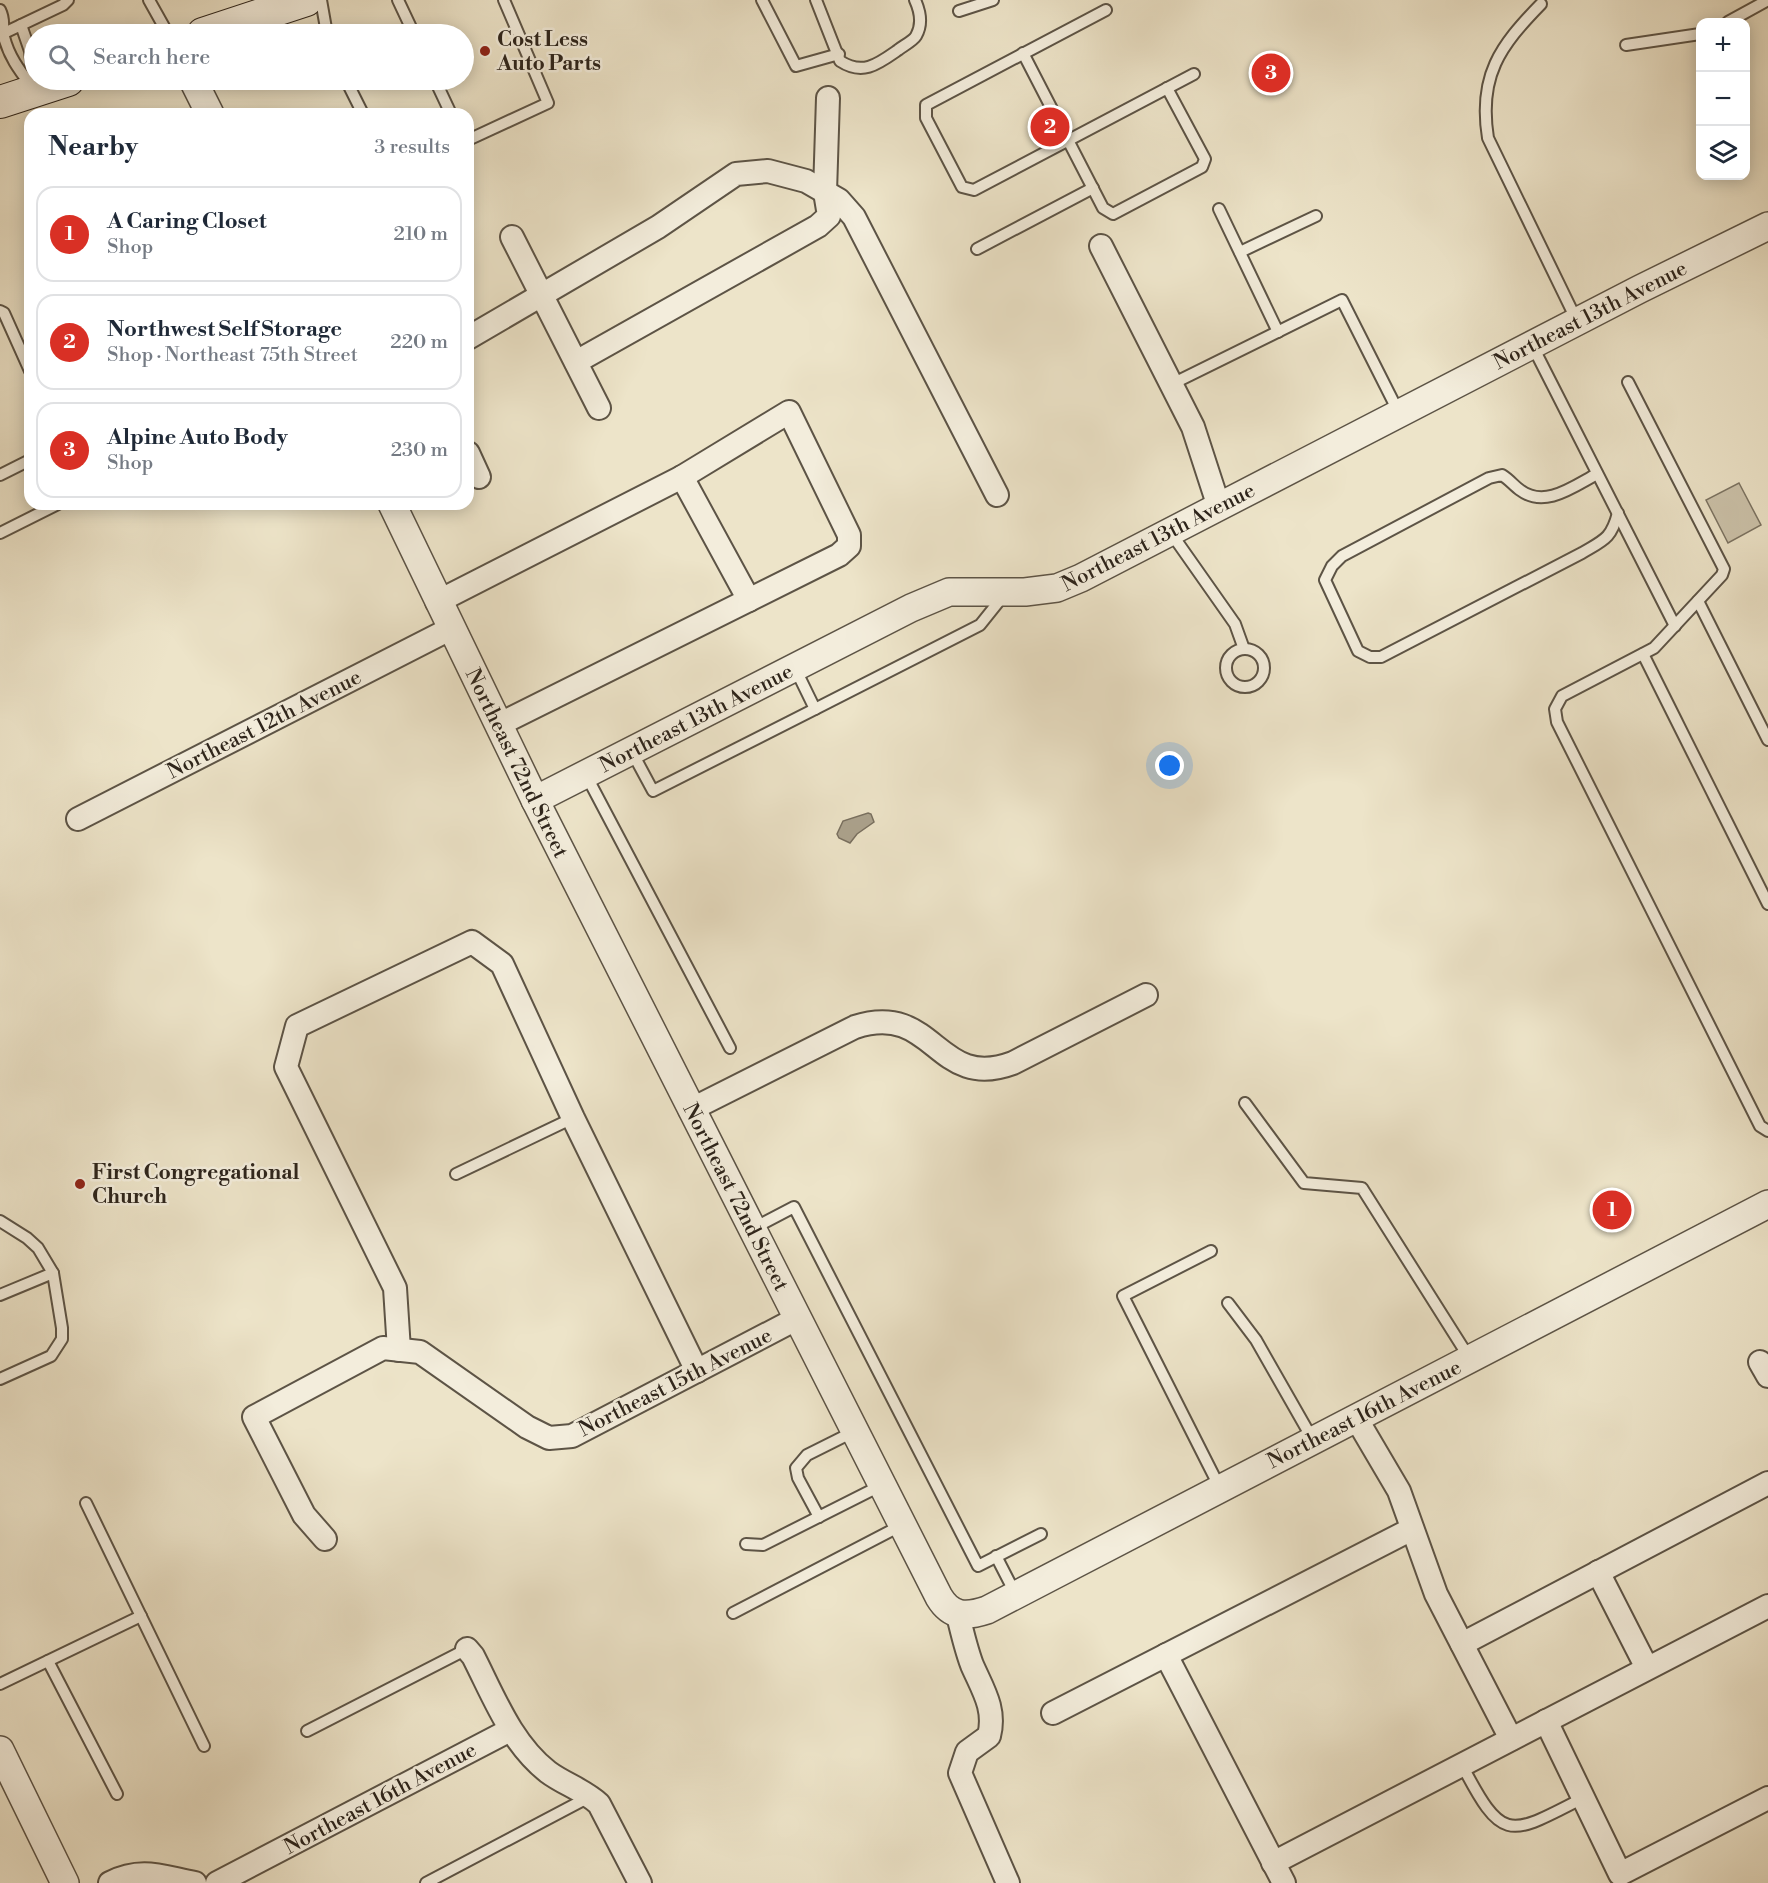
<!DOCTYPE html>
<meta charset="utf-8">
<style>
:root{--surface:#fff;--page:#f6f6f7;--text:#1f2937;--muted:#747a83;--line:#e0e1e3;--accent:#d93025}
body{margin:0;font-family:"Libre Bodoni",serif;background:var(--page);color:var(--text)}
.controls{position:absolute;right:18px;top:18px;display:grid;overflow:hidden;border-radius:12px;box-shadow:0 3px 15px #0003}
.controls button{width:54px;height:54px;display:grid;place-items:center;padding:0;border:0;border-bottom:2px solid var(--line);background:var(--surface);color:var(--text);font:30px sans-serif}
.you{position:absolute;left:1170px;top:766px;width:21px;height:21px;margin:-15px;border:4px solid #fff;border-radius:50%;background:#1a73e8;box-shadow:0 0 0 9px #1a73e833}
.badge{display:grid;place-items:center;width:39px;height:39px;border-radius:50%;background:var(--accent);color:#fff;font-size:20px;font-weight:700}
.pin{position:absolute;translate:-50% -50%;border:3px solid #fff;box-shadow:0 2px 6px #0006}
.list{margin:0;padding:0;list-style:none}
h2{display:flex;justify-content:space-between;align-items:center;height:78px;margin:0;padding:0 24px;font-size:26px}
h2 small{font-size:20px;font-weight:400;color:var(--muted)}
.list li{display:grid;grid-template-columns:39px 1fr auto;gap:18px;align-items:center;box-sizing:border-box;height:96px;margin:0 12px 12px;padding:0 12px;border:2px solid var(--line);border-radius:18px}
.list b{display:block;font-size:22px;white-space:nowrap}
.list p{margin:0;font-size:20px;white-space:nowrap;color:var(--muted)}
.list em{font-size:20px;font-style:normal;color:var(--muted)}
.icon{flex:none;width:33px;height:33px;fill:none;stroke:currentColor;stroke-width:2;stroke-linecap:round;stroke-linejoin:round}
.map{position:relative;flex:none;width:1768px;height:1883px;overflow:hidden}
.search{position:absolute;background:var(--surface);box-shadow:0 3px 15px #0003;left:24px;top:24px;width:450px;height:66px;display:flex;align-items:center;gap:15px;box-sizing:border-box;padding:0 21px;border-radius:33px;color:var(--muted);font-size:22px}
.panel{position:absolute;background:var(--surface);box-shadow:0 3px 15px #0003;left:24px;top:108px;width:450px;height:402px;border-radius:18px}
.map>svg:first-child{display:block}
.green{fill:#ccc3ab;stroke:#7c7463;stroke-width:1.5}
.water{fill:#aca38e;stroke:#797060;stroke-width:1.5}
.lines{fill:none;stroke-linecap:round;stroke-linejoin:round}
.service-casing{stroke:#5d5446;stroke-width:14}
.minor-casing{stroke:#5d5446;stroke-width:26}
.tertiary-casing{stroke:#5d5446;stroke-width:30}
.secondary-casing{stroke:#2d241b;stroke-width:34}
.service{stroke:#f3eddc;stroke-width:10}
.minor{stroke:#f3eddc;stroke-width:22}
.tertiary{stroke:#f3eddc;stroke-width:27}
.secondary{stroke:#f3eddc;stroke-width:32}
.poi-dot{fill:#8f2418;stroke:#f3eddc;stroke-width:2}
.labels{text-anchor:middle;stroke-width:5;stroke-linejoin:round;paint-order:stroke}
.poi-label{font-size:21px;font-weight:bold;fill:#2d241b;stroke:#f3eddc;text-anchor:start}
.street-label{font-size:21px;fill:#2d241b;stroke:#f3eddc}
</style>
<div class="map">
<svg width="1768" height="1883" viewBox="0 0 1768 1883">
<rect width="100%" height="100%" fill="#ede4c9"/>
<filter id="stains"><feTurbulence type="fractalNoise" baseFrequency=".00333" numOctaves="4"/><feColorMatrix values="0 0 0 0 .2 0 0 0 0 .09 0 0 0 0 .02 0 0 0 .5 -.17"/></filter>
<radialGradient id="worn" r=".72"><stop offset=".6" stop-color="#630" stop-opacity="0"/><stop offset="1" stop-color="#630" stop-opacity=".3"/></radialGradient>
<polygon class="green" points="1739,483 1761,525 1728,543 1706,500"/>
<polygon class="water" points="868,813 871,814 874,822 857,834 850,843 839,838 837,834 843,821"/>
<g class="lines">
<defs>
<g id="service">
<polyline points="149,0 168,34"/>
<polyline points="321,0 327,34"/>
<polyline points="398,0 414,34"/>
<polyline points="762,0 796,66 839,54"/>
<path d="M 816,0 L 840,61 C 863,76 878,64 898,50 C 903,46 913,41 916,36 C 923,24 920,11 915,0"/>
<path d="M 1541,4 C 1500,46 1478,76 1488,138 L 1577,321"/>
<path d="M 0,10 C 6,22 1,27 4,37 C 9,57 20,71 32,87"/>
<polyline points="1106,10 926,105 926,118 962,187 974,190 1194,74"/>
<polyline points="959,11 993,0"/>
<polyline points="1728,22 1768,0"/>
<polyline points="21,25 30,51 34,87"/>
<polyline points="0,29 2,34 63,5 68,0"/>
<polyline points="1626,45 1700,34"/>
<polyline points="1023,53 1103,208 1113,214 1202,167 1205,159 1167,88"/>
<polyline points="346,80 363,114"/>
<polyline points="435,80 451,114"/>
<polyline points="468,140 548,103 504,0"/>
<polyline points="1219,209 1278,332"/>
<polyline points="977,249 1093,188"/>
<polyline points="1240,252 1316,216"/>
<polyline points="0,311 4,313 30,371"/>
<polyline points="1532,345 1675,626"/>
<polyline points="1628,382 1724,569 1722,575 1654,648 1562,696 1555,709 1557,722 1760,1126 1768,1131"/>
<polyline points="1172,384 1342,300 1399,413"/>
<path d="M 1597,474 C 1574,486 1545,509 1520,490 C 1514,486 1510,480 1502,475 L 1489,478 L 1342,556 L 1332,566 L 1325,580 L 1358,651 L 1370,657 L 1381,657 L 1582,553 C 1604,540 1611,539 1618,513"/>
<polyline points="0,475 30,460"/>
<polyline points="0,533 58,504"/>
<polyline points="1171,533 1235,624 1244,649"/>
<polyline points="1698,601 1768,740"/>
<circle cx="1245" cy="668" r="19"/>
<polyline points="1643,654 1768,904"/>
<polyline points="815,709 980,625 1004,595"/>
<polyline points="632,752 653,791 815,709 795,668"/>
<polyline points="586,775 730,1048"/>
<polyline points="1245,1103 1304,1183 1362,1188 1470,1359"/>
<polyline points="456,1174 573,1118"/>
<polyline points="0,1221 27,1238 38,1248 53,1273 62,1328 62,1339 51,1356 0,1379"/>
<polyline points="752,1229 794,1207 978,1566 1041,1534"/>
<polyline points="1211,1251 1123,1296 1220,1488"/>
<polyline points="0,1295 53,1273"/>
<polyline points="1228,1303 1256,1340 1313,1440"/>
<polyline points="86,1503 204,1746"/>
<polyline points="819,1517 798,1478 796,1468 807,1455 855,1431"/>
<polyline points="746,1544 763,1545 882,1485"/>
<polyline points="996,1556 1015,1593"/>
<polyline points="733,1613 902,1525"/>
<polyline points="48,1661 117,1794"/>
<polyline points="0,1684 141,1616"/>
<polyline points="307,1731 467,1649"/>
<path d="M 1462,1765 C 1503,1844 1509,1836 1583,1798"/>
<polyline points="426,1883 591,1796"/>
</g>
<g id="minor">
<polyline points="512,237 599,408"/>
<polyline points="1101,246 1193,427 1219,507"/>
<polyline points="468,338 658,227 736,174 768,171 806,181 839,200 854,217 997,495"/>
<polyline points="576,362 818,226 829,216 825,192 828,98"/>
<polyline points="468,453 479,477"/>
<polyline points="682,477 749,600"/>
<polyline points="437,602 682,477 789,412 849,535 849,546 839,555 498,725"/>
<polyline points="78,819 450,629"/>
<path d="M 690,1110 L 855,1027 C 936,1001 935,1092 1013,1063 L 1146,995"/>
<polyline points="399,1350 395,1288 286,1067 297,1026 472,942 502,964 573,1118 697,1371"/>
<polyline points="1760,1362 1768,1376"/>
<polyline points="1356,1418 1399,1491 1436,1594 1511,1739"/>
<polyline points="325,1539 304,1515 254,1417 383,1348 420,1352 527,1427 549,1438 572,1436 798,1318"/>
<polyline points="1598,1572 1647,1668"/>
<path d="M 958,1615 C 962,1632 966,1649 972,1665 C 983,1690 996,1709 989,1736 L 967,1752 L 960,1773 L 1008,1883"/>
<polyline points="1462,1644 1768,1483"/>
<path d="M 467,1649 L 473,1656 C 494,1697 511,1743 548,1772 C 564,1784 584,1790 599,1804 L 640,1883"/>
<polyline points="1166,1655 1284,1883"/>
<polyline points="1053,1713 1412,1529"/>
<polyline points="1546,1721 1620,1874 1768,1798"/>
<polyline points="1273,1863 1768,1606"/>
<path d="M 110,1883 C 142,1867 162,1877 195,1883"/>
<polyline points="217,1883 510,1730"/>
</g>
<g id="tertiary">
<polyline points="193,80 210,114"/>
<path d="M 392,504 L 535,800 L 939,1597 C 951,1617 966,1617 987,1610 L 1768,1204"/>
<polyline points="535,800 911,608 949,592 1025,592 1057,588 1081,578 1640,289 1768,226"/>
<polyline points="0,1750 65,1883"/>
</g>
<g id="secondary">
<polyline points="203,34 306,0"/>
<polyline points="0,102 68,80"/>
</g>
</defs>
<use href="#service" class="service-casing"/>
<use href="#minor" class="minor-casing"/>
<use href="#tertiary" class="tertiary-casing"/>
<use href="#secondary" class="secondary-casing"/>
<use href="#service" class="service"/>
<use href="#minor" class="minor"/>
<use href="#tertiary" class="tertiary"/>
<use href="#secondary" class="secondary"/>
</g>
<g class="poi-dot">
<circle cx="485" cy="51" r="6"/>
<circle cx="80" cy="1184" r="6"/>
</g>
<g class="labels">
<g class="poi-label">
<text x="497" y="46">Cost Less<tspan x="497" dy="24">Auto Parts</tspan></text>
<text x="92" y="1179">First Congregational<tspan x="92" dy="24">Church</tspan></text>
</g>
<g class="street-label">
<text transform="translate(1590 315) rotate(-27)" y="7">Northeast 13th Avenue</text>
<text transform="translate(1158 537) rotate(-27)" y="7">Northeast 13th Avenue</text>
<text transform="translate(696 718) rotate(-27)" y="7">Northeast 13th Avenue</text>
<text transform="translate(264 724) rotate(-27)" y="7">Northeast 12th Avenue</text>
<text transform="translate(517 763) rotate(64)" y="7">Northeast 72nd Street</text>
<text transform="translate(736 1197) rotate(63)" y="7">Northeast 72nd Street</text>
<text transform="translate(675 1382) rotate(-27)" y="7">Northeast 15th Avenue</text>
<text transform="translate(1364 1414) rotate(-27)" y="7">Northeast 16th Avenue</text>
<text transform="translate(380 1798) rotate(-28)" y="7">Northeast 16th Avenue</text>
</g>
</g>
<rect width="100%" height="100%" filter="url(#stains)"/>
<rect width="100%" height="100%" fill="url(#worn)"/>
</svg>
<div class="controls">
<button>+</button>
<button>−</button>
<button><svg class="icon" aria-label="layers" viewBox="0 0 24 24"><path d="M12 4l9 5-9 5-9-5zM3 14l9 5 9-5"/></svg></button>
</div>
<div class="you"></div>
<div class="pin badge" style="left:1612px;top:1210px">1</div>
<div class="pin badge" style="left:1050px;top:127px">2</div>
<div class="pin badge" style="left:1271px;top:73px">3</div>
<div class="search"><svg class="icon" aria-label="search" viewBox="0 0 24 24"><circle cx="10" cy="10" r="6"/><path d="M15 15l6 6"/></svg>Search here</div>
<section class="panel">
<h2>Nearby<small>3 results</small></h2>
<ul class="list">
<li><span class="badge">1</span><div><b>A Caring Closet</b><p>Shop</p></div><em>210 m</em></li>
<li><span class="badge">2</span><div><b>Northwest Self Storage</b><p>Shop · Northeast 75th Street</p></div><em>220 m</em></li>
<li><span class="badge">3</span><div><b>Alpine Auto Body</b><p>Shop</p></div><em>230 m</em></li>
</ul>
</section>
</div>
